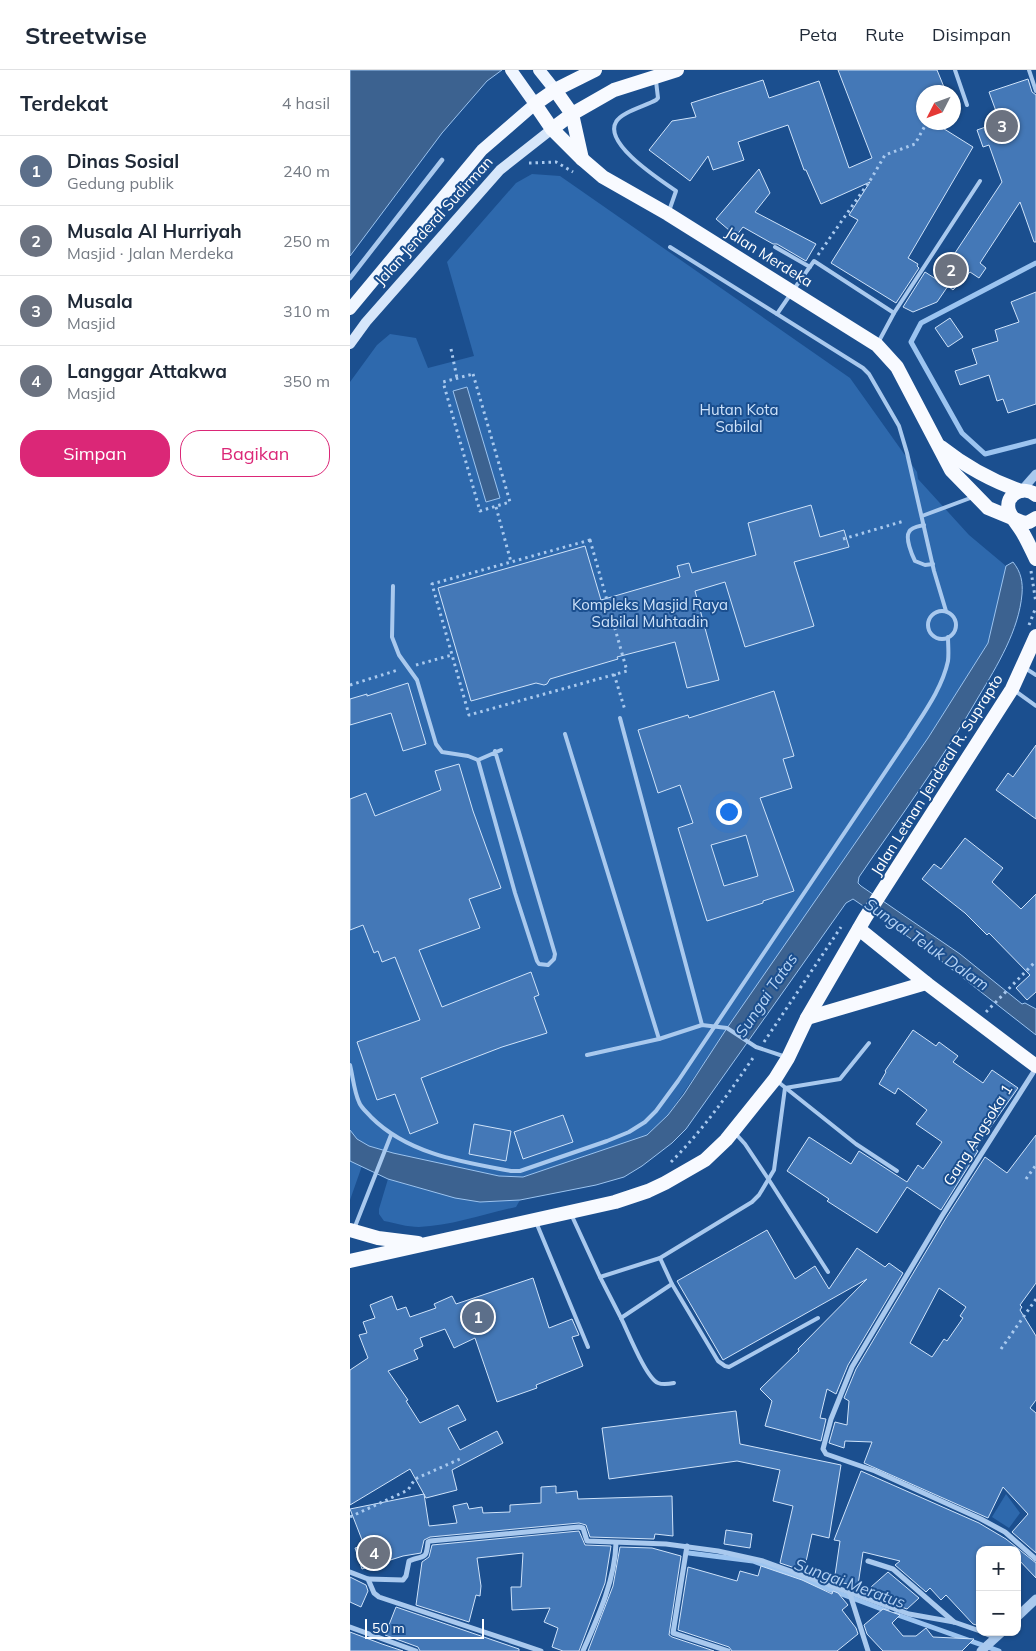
<!DOCTYPE html>
<html lang="id">
<meta charset="utf-8">
<style>
:root{--surface:#fff;--page:#f6f6f7;--text:#1f2937;--muted:#747a83;--line:#e0e1e3;--accent:#db2777}
body{margin:0;font-family:Mulish,sans-serif;background:var(--page);color:var(--text)}
.controls{position:absolute;right:15px;bottom:15px;display:grid;overflow:hidden;border-radius:10px;box-shadow:0 1px 4px #0004}
.controls button{width:45px;height:45px;display:grid;place-items:center;padding:0;border:0;border-bottom:1px solid var(--line);background:var(--surface);color:var(--text);font:25px sans-serif}
.compass{position:absolute;left:566px;top:15px;width:45px;height:45px;border-radius:50%;background:var(--surface);box-shadow:0 1px 4px #0004;rotate:228deg}
.scale{position:absolute;left:15px;bottom:12px;width:119px;box-sizing:border-box;padding-left:5px;border:2px solid #fff;border-top:0;font-size:14px;line-height:18px;white-space:nowrap;color:#fff;-webkit-text-stroke:4px #1b4f8f;paint-order:stroke}
.you{position:absolute;left:378px;top:741px;width:18px;height:18px;margin:-12px;border:4px solid #fff;border-radius:50%;background:#1a73e8;box-shadow:0 0 0 8px #1a73e833}
.badge{display:grid;place-items:center;width:32px;height:32px;border-radius:50%;background:var(--accent);color:#fff;font-size:16px;font-weight:700}
.pin{position:absolute;translate:-50% -50%;border:2px solid #fff;box-shadow:0 1px 5px #0006}
.list{margin:0;padding:0;list-style:none}
h2{display:flex;justify-content:space-between;align-items:center;height:65px;margin:0;padding:0 20px;font-size:21px}
h2 small{font-size:16px;font-weight:400;color:var(--muted)}
.list li{display:grid;grid-template-columns:32px 1fr auto;gap:15px;align-items:center;box-sizing:border-box;height:70px;padding:0 20px;border-top:1px solid var(--line)}
.list b{display:block;font-size:19px;white-space:nowrap}
.list p{margin:0;font-size:16px;white-space:nowrap;color:var(--muted)}
.list em{font-size:16px;font-style:normal;color:var(--muted)}
.actions{display:flex;gap:10px;padding:15px 20px}
.actions a{flex:1;padding:11px 0;border:1px solid var(--accent);border-radius:20px;text-align:center;font-size:18px;color:var(--accent)}
.actions .main{background:var(--accent);color:#fff}
.map{position:relative;flex:none;width:686px;height:1581px;overflow:hidden}
header{display:flex;align-items:center;gap:30px;box-sizing:border-box;height:70px;padding:0 25px;background:var(--surface);border-bottom:1px solid var(--line)}
header strong{font-size:24px}
nav{display:flex;gap:28px;margin-inline-start:auto;font-size:18px}
main{display:flex}
aside{flex:1;background:var(--surface)}
.map>svg:first-child{display:block}
.green{fill:#2e69ad}
.water{fill:#3c6290;stroke:#9cc4f0}
.lines{fill:none;stroke-linecap:round;stroke-linejoin:round}
.stream{stroke:#9cc4f0;stroke-width:5}
.building{fill:#4478b7;stroke:#cfe3fa;fill-rule:evenodd}
.path{stroke:#a9c9ee;stroke-width:3;stroke-dasharray:2.5 4;stroke-linecap:butt}
.service{stroke:#a9c9ee;stroke-width:4}
.pedestrian{stroke:#a9c9ee;stroke-width:4.5}
.minor{stroke:#a9c9ee;stroke-width:5}
.tertiary{stroke:#a9c9ee;stroke-width:9}
.secondary{stroke:#d6e6fa;stroke-width:10}
.primary{stroke:#f0f6ff;stroke-width:12}
.trunk{stroke:#f8faff;stroke-width:14}
.labels{text-anchor:middle;stroke-width:4;stroke-linejoin:round;paint-order:stroke}
.street-label{font-size:15px;fill:#fff;stroke:#1b4f8f}
.park-label{font-size:15px;fill:#cfe3fa;stroke:#1b4f8f}
.water-label{font-size:16px;font-style:italic;fill:#b5d3f5;stroke:#1b4f8f}
</style>
<header>
<strong>Streetwise</strong>
<nav><a>Peta</a><a>Rute</a><a>Disimpan</a></nav>
</header>
<main>
<aside>
<h2>Terdekat<small>4 hasil</small></h2>
<ul class="list">
<li><span class="badge" style="background:#5c6f8a">1</span><div><b>Dinas Sosial</b><p>Gedung publik</p></div><em>240 m</em></li>
<li><span class="badge" style="background:#6b7280">2</span><div><b>Musala Al Hurriyah</b><p>Masjid · Jalan Merdeka</p></div><em>250 m</em></li>
<li><span class="badge" style="background:#6b7280">3</span><div><b>Musala</b><p>Masjid</p></div><em>310 m</em></li>
<li><span class="badge" style="background:#6b7280">4</span><div><b>Langgar Attakwa</b><p>Masjid</p></div><em>350 m</em></li>
</ul>
<div class="actions"><a class="main">Simpan</a><a>Bagikan</a></div>
</aside>
<div class="map">
<svg width="686" height="1581" viewBox="0 0 686 1581">
<rect width="100%" height="100%" fill="#1b4f8f"/>
<g class="green">
<polygon points="182,104 210,106 500,308 567,402 568,409 619,465 656,496 642,564 638,573 578,668 318,1045 297,1065 173,1107 149,1106 43,1083 19,1076 0,1130 0,312 27,275 40,264 66,268 78,298 124,286 97,192 166,113"/>
<path d="M 38,1109 L 80,1121 L 130,1132 L 170,1130 L 166,1137 C 134,1144 101,1156 69,1157 C 57,1157 45,1153 34,1151 L 29,1144 L 29,1139 Z"/>
<polygon points="656,1424 670,1443 659,1458 642,1447"/>
</g>
<g class="water">
<polygon points="0,0 152,0 137,11 92,63 0,186"/>
<polygon points="117,317 150,428 136,432 103,321"/>
<path d="M 663,492 C 671,502 673,512 672,524 C 669,560 647,596 629,626 C 593,689 550,747 509,807 L 508,813 L 511,816 L 610,884 L 672,934 L 675,933 L 686,939 L 686,965 L 576,879 L 503,829 L 496,833 L 336,1059 L 322,1073 L 292,1096 L 274,1107 L 246,1115 L 170,1130 L 130,1132 L 105,1128 L 38,1109 L 0,1091 L 0,1060 L 7,1069 L 19,1076 L 43,1083 L 149,1106 L 173,1107 L 297,1065 L 318,1045 L 334,1024 L 377,958 L 578,668 L 638,573 L 656,496 Z"/>
</g>
<g class="lines">
<g class="stream">
<polyline points="686,193 571,253 561,272 612,363 635,384 686,371"/>
<polyline points="339,1483 403,1491 537,1541"/>
<polyline points="545,1544 649,1581"/>
</g>
</g>
<g class="building">
<polygon points="488,0 587,0 596,22 574,22 574,52 583,52 623,77 558,188 568,194 567,196 569,198 546,233 481,193 508,150 499,145 520,112 471,134 456,100 454,100 438,55 388,72 394,90 363,100 358,86 340,111 299,80 322,51 346,47 341,33 413,10 419,28 469,11 499,98 522,88"/>
<polygon points="678,9 682,22 686,25 686,172 684,172 670,132 630,193 636,198 629,208 620,202 603,220 598,216 587,232 563,242 553,237 575,202 586,209 602,190 601,189 652,112 639,75 633,77 627,60 650,52 639,22"/>
<polygon points="409,99 420,123 405,142 466,174 456,191 427,174 423,174 393,157 386,166 366,149"/>
<polygon points="686,222 686,334 658,343 653,329 647,331 639,305 610,315 605,301 627,294 622,279 648,271 645,260 669,252 661,232"/>
<polygon points="600,248 613,267 598,277 585,258"/>
<polygon points="461,435 470,467 494,460 499,477 444,492 464,556 395,577 375,512 345,521 369,610 337,618 325,572 267,587 268,589 200,609 197,614 194,615 186,613 121,631 88,518 235,476 251,530 330,507 327,496 339,493 342,503 406,485 398,453"/>
<polygon points="58,613 76,674 53,681 41,643 0,655 0,629 17,624 17,626"/>
<path d="M 424,621 L 444,686 L 433,689 L 442,718 L 410,728 L 444,821 L 413,831 L 413,833 L 357,851 L 328,758 L 343,753 L 330,715 L 308,723 L 288,660 L 338,645 L 339,648 ZM 396,765 L 408,806 L 374,816 L 361,775 Z"/>
<polygon points="686,675 686,749 646,720 658,703 663,707"/>
<polygon points="109,694 123,741 151,818 119,829 130,858 69,880 92,937 181,902 189,925 184,927 197,963 152,977 71,1008 88,1053 60,1064 45,1024 27,1030 7,972 70,950 45,887 32,892 28,881 24,883 13,855 0,860 0,729 16,723 25,746 91,720 85,701"/>
<polygon points="615,768 653,798 642,812 671,839 686,824 686,922 677,930 666,918 680,905 639,863 637,865 615,843 572,809 584,794 591,799"/>
<polygon points="563,960 586,976 589,972 608,986 603,992 633,1013 642,1000 668,1018 625,1079 628,1081 591,1140 557,1117 527,1163 477,1131 479,1129 437,1101 459,1067 501,1094 509,1081 557,1112 568,1095 573,1099 592,1072 566,1054 577,1040 548,1018 545,1024 529,1014 536,1002 535,1001"/>
<polygon points="213,1045 223,1072 173,1089 164,1062"/>
<polygon points="124,1054 161,1061 156,1091 119,1084"/>
<path d="M 686,1065 L 686,1213 L 670,1235 L 672,1237 L 670,1240 L 686,1266 L 686,1330 L 680,1338 L 686,1343 L 686,1483 L 662,1462 L 678,1444 L 653,1417 L 638,1448 L 514,1393 L 522,1372 L 495,1371 L 494,1378 L 479,1373 L 485,1352 L 497,1355 L 499,1331 L 494,1328 L 506,1299 L 596,1148 L 635,1087 L 657,1103 ZM 589,1218 L 616,1237 L 610,1246 L 613,1248 L 597,1271 L 594,1269 L 582,1287 L 560,1273 Z"/>
<polygon points="417,1160 445,1209 465,1196 479,1219 507,1178 535,1197 539,1193 553,1203 498,1295 486,1324 477,1319 470,1348 476,1349 471,1371 415,1356 422,1331 410,1319 449,1281 448,1279 517,1209 373,1290 327,1211"/>
<polygon points="183,1208 199,1258 222,1249 229,1265 222,1267 233,1296 186,1315 187,1318 147,1332 125,1268 104,1278 95,1259 70,1268 73,1276 64,1280 68,1289 38,1301 58,1330 56,1331 70,1353 108,1335 116,1350 98,1358 110,1380 147,1361 153,1373 102,1400 107,1420 76,1428 60,1399 0,1435 0,1300 18,1288 9,1265 17,1263 13,1252 25,1248 20,1235 42,1226 47,1240 56,1237 60,1247 86,1238 84,1234 102,1226 106,1234"/>
<polygon points="386,1341 390,1374 491,1395 479,1468 462,1464 454,1501 430,1493 443,1436 423,1431 430,1400 387,1391 259,1409 252,1358"/>
<polygon points="511,1401 629,1453 656,1469 686,1493 686,1508 667,1488 667,1480 630,1480 630,1556 623,1554 596,1525 591,1530 580,1518 576,1522 545,1495 550,1491 513,1482 508,1515 484,1512 490,1471 484,1470"/>
<polygon points="206,1416 206,1423 227,1421 228,1429 322,1426 323,1466 305,1464 304,1469 240,1467 236,1455 229,1453 80,1467 74,1470 71,1483 53,1486 12,1499 5,1478 14,1475 0,1439 74,1424 79,1456 107,1453 103,1436 117,1433 119,1439 132,1437 133,1443 160,1442 160,1435 191,1433 191,1417"/>
<polygon points="376,1460 402,1464 400,1478 374,1474"/>
<polygon points="229,1461 235,1475 261,1476 255,1513 229,1581 213,1581 202,1577 208,1558 194,1552 200,1538 162,1540 161,1517 171,1517 173,1483 127,1488 131,1516 130,1526 126,1525 119,1552 66,1535 72,1492 79,1487 82,1475"/>
<polygon points="270,1477 302,1478 331,1486 319,1565 322,1567 364,1581 238,1581 263,1516"/>
<polygon points="411,1496 452,1510 482,1524 483,1521 488,1523 498,1535 492,1540 506,1558 508,1564 487,1581 382,1581 379,1577 328,1560 338,1497 387,1511 390,1501 408,1506"/>
<polygon points="538,1502 569,1528 557,1539 533,1530 521,1517"/>
<polygon points="0,1507 16,1515 18,1521 11,1537 0,1532"/>
<polygon points="46,1537 169,1579 169,1581 70,1581 68,1577 35,1565"/>
<polygon points="533,1539 550,1545 542,1553 553,1566 566,1566 576,1558 583,1567 624,1569 612,1581 533,1581 517,1564 514,1555"/>
<polygon points="0,1562 32,1574 53,1581 0,1581"/>
</g>
<g class="lines">
<g class="path">
<polyline points="179,93 206,92 223,102"/>
<polyline points="468,185 521,109 535,85 565,74 577,52"/>
<polyline points="101,279 107,308"/>
<polygon points="123,304 160,432 130,441 93,312"/>
<polyline points="146,437 161,492"/>
<polyline points="493,469 554,451"/>
<polygon points="240,470 277,601 119,645 82,514"/>
<polyline points="681,501 686,533"/>
<polyline points="679,555 686,537"/>
<polyline points="66,595 102,585"/>
<polyline points="264,604 275,640"/>
<polyline points="0,615 48,600"/>
<polyline points="636,942 686,891"/>
<polyline points="414,972 491,857"/>
<path d="M 321,1092 C 353,1060 379,1023 405,985"/>
<polyline points="676,1109 686,1095"/>
<polyline points="651,1279 686,1229"/>
<polyline points="0,1447 58,1420 65,1409 110,1389"/>
</g>
<g class="service">
<polyline points="605,0 617,35"/>
<polyline points="679,0 686,21"/>
<path d="M 306,11 L 308,28 L 306,30 C 296,36 271,42 266,52 C 253,74 312,111 326,121 L 319,141"/>
<polyline points="320,177 513,298 519,304 549,356 557,383 584,501 596,541"/>
<polyline points="425,177 460,197"/>
<polyline points="444,219 464,191 544,243"/>
<polyline points="427,244 440,225"/>
<polyline points="529,271 544,243 630,111"/>
<polyline points="572,446 623,427"/>
<path d="M 574,455 C 570,456 561,457 559,462 C 555,468 562,485 565,491 L 575,495 L 583,494"/>
<polyline points="43,516 42,567 49,585 67,610 86,674 92,682 118,686 128,690"/>
<circle cx="592" cy="555" r="14"/>
<polyline points="675,598 686,605"/>
<polyline points="664,620 686,636"/>
<polyline points="270,648 352,955"/>
<polyline points="215,664 309,969"/>
<polyline points="145,681 205,884 204,889 198,895 189,894 187,891 165,823 128,690 151,680"/>
<polyline points="237,985 309,969 352,955 377,958 406,977 436,987"/>
<path d="M 0,995 C 3,1007 4,1021 9,1032 C 11,1038 17,1042 21,1047 C 58,1084 112,1092 161,1101 L 170,1101 L 257,1071 L 279,1062 L 295,1052 L 306,1041 L 328,1011 L 558,668 C 573,644 592,619 598,591 C 599,583 598,575 598,567"/>
<polyline points="427,1011 506,1074 547,1101"/>
<polyline points="385,1063 395,1074 419,1110 478,1202"/>
<polyline points="221,1144 250,1207 271,1248 322,1214 310,1188"/>
<polyline points="186,1152 238,1277"/>
<polyline points="4,1159 41,1065"/>
<polyline points="250,1207 310,1188 402,1132 409,1125 424,1100 435,1018 490,1009 519,973"/>
<polyline points="322,1214 368,1291 375,1296 379,1297 468,1248"/>
<path d="M 271,1248 C 278,1262 296,1308 308,1313 C 313,1315 319,1314 324,1313"/>
</g>
<polyline class="pedestrian" points="0,208 92,90"/>
<g class="minor">
<polyline points="686,998 592,1146 502,1297 481,1349 473,1379 476,1384 525,1401 631,1449 655,1462 686,1489"/>
<polyline points="337,1476 323,1563 378,1581"/>
<polyline points="518,1491 543,1499 604,1552"/>
<polyline points="0,1502 18,1509 24,1523 29,1527 191,1581"/>
<path d="M 18,1509 L 53,1510 L 56,1506 L 59,1491 C 74,1484 76,1492 78,1472 L 80,1471 L 229,1457 L 233,1458 L 237,1471 L 316,1474 L 368,1481 L 413,1491 L 559,1544 L 604,1552 L 630,1561"/>
<polyline points="499,1521 518,1581"/>
<polyline points="0,1557 66,1581"/>
<polyline points="632,1562 646,1568"/>
<path d="M 233,1581 C 248,1547 265,1510 266,1473"/>
</g>
<g class="tertiary">
<polyline points="671,421 686,404"/>
<polyline points="667,1547 686,1529"/>
<polyline points="631,1581 652,1562"/>
</g>
<polyline class="secondary" points="0,274 16,252 150,100 202,59"/>
<g class="primary">
<polyline points="189,0 205,20"/>
<polyline points="0,239 132,80 185,34 161,0"/>
</g>
<g class="trunk">
<polyline points="245,0 205,20 185,34 202,59 232,89 253,107 318,144 527,275 547,297 601,400 638,438 674,453 679,452 686,448"/>
<polyline points="205,20 222,44 232,89"/>
<polyline points="202,59 222,44 264,20 327,0"/>
<path d="M 591,377 C 615,396 642,411 671,421"/>
<path d="M 686,425 C 674,415 654,424 659,441 C 662,449 670,457 674,465 C 678,472 682,481 686,489"/>
<polyline points="509,859 576,913 686,996"/>
<polyline points="457,948 576,913"/>
<polyline points="0,1160 28,1168 68,1173"/>
<polyline points="0,1191 265,1132 298,1121 315,1113 355,1090 376,1070 425,1009 438,988 457,948 515,848 662,619 686,566"/>
</g>
</g>
<g class="labels">
<g class="street-label">
<text transform="translate(84 151) rotate(-48)" y="5">Jalan Jenderal Sudirman</text>
<text transform="translate(419 187) rotate(32)" y="5">Jalan Merdeka</text>
<text transform="translate(587 705) rotate(-58)" y="5">Jalan Letnan Jenderal R. Suprapto</text>
<text transform="translate(628 1065) rotate(-58)" y="5">Gang Angsoka 1</text>
</g>
<g class="park-label">
<text x="389" y="345">Hutan Kota<tspan x="389" dy="17">Sabilal</tspan></text>
<text x="300" y="540">Kompleks Masjid Raya<tspan x="300" dy="17">Sabilal Muhtadin</tspan></text>
</g>
<g class="water-label">
<text transform="translate(577 874) rotate(35)" y="6">Sungai Teluk Dalam</text>
<text transform="translate(416 925) rotate(-56)" y="6">Sungai Tatas</text>
<text transform="translate(500 1513) rotate(20)" y="6">Sungai Meratus</text>
</g>
</g>
</svg>
<div class="controls">
<button>+</button>
<button>−</button>
</div>
<svg class="compass" viewBox="-18 -18 36 36"><path d="M0-13l5 13h-10z" fill="#e53935"/><path d="M0 13l5-13h-10z" fill="#747a83"/></svg>
<div class="scale">50 m</div>
<div class="you"></div>
<div class="pin badge" style="left:128px;top:1247px;background:#5c6f8a">1</div>
<div class="pin badge" style="left:601px;top:200px;background:#6b7280">2</div>
<div class="pin badge" style="left:652px;top:56px;background:#6b7280">3</div>
<div class="pin badge" style="left:24px;top:1483px;background:#6b7280">4</div>
</div>
</main>
